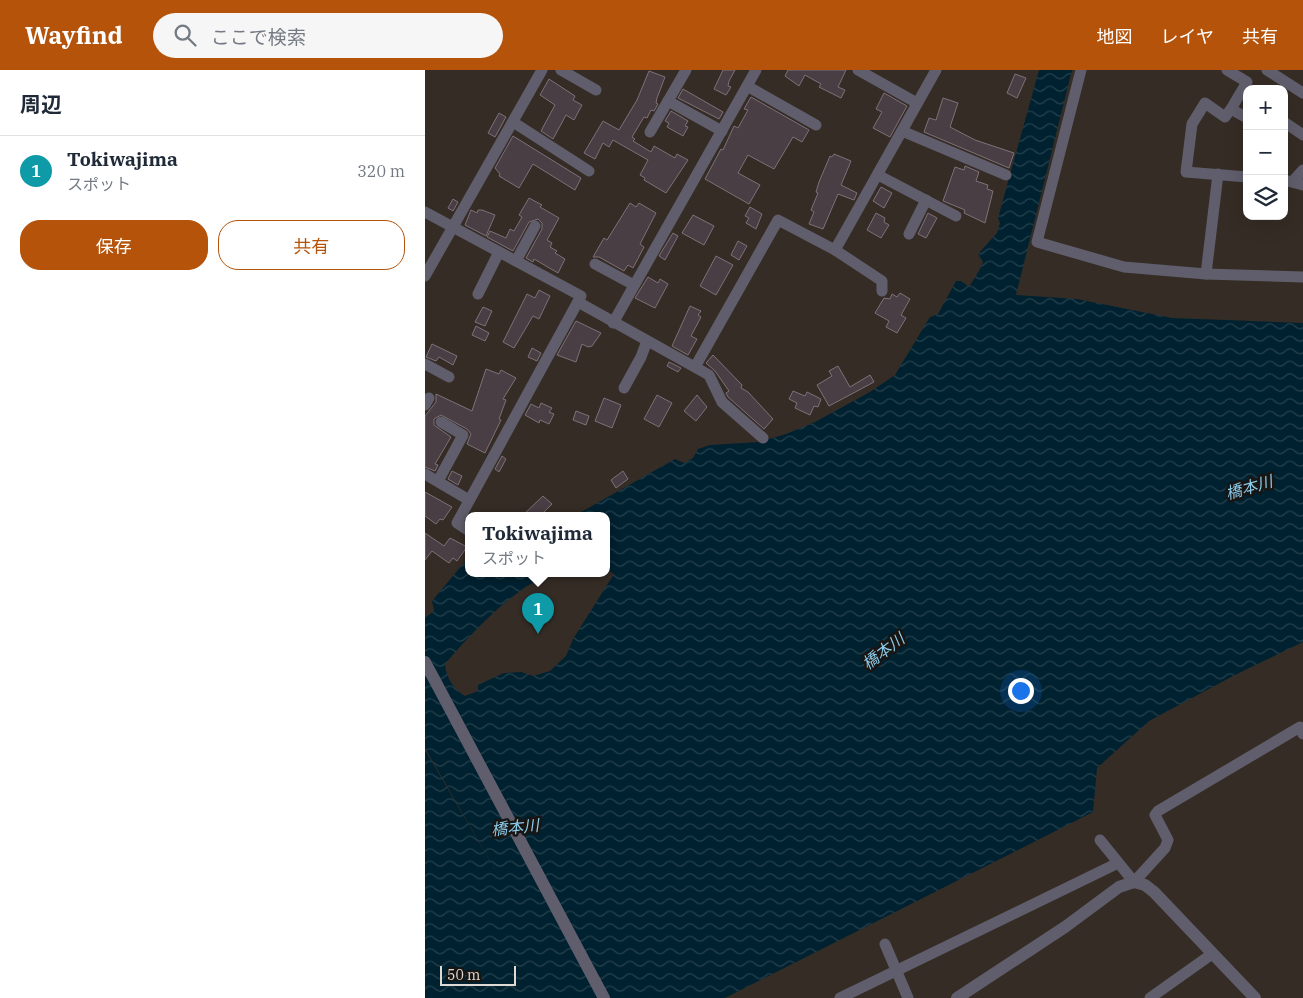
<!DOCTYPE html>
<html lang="ja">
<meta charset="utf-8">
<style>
:root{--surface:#fff;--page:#f6f6f7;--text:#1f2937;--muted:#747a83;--line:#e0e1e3;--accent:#b45309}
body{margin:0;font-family:"IBM Plex Serif","Noto Sans JP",serif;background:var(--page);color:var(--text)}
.controls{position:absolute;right:15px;top:15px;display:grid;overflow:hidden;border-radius:10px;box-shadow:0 5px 20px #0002}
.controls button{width:45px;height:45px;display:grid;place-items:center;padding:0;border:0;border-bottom:1px solid var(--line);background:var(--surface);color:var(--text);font:25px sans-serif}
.scale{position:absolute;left:15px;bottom:12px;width:76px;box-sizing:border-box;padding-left:5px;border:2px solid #e0dad5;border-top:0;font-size:14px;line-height:18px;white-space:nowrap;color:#e0dad5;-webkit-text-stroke:4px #191512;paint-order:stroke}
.you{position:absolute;left:595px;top:620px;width:18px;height:18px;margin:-12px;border:4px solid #fff;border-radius:50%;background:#1a73e8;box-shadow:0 0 0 8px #1a73e833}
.badge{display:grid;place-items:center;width:32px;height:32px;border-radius:50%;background:var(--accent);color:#fff;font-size:16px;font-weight:700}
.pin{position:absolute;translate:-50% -41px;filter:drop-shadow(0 1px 2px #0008)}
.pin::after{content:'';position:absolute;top:26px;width:18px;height:15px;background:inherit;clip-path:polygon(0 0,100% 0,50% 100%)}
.popup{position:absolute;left:40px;top:442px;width:145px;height:65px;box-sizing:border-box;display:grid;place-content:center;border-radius:10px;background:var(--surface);filter:drop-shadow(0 1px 4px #0005);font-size:16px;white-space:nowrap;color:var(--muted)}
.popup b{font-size:19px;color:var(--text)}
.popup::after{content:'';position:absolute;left:50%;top:100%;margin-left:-10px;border:10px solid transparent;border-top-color:var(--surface)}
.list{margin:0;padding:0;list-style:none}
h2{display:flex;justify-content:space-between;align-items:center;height:65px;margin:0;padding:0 20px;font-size:21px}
h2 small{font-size:16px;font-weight:400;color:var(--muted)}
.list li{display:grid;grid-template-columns:32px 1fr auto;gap:15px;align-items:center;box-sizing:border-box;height:70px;padding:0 20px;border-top:1px solid var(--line)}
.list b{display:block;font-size:19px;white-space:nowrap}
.list p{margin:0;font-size:16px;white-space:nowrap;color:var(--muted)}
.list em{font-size:16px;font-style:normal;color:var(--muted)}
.actions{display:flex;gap:10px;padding:15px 20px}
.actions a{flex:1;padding:11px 0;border:1px solid var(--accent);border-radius:20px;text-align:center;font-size:18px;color:var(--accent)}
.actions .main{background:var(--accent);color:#fff}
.icon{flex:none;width:28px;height:28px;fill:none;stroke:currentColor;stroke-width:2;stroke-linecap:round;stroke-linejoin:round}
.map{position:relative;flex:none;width:878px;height:928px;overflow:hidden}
header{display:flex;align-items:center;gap:30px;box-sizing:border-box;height:70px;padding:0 25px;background:var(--accent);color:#fff}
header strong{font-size:24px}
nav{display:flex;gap:28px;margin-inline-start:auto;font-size:18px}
.search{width:350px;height:45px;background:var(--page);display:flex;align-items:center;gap:12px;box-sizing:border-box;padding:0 18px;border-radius:28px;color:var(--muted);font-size:19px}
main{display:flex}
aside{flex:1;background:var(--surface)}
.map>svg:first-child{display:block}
.water{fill:url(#water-waves)}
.building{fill:#493e44;stroke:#7e7179}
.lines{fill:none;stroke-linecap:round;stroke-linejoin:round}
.minor{stroke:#605e6c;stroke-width:11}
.tertiary{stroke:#605e6c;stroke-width:12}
.labels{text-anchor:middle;stroke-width:5;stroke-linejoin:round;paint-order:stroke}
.water-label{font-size:16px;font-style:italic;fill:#8acbea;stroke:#191512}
</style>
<header>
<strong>Wayfind</strong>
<div class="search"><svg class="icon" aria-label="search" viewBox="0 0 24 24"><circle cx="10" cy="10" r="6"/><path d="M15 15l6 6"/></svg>ここで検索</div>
<nav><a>地図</a><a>レイヤ</a><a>共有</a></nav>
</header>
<main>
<aside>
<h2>周辺<small></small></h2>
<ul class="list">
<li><span class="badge" style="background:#0f9aa8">1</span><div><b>Tokiwajima</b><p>スポット</p></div><em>320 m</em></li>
</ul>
<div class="actions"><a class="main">保存</a><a>共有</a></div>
</aside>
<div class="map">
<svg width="878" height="928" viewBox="0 0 878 928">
<defs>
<pattern id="water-waves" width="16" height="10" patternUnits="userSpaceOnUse" patternTransform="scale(1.25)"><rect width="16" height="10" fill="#002130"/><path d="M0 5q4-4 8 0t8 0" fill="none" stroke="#25414d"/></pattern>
</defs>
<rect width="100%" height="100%" fill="#352c25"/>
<path class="water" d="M 614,0 L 647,0 L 591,225 L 652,229 L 747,248 L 878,253 L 878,572 L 808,606 L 724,651 L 672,698 L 668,742 L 300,928 L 0,928 L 0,680 L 94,841 L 0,678 L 0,548 L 9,541 L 7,531 L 43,488 L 44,503 L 134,503 C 95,509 46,564 20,594 C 21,607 28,619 40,626 L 53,621 L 53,615 L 79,603 L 96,602 L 108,606 L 125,601 L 141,586 L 148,569 L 189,504 L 182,500 L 182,445 L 151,445 L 250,389 L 259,393 L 268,388 L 273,379 L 285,375 L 334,372 L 361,364 L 390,352 L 445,322 L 470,305 L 505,247 L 513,244 L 531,211 L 536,211 L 544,217 C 548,210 555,201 558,192 L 553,184 L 572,163 L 575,153 L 573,148 Z"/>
<g class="building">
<polygon points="298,0 310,0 304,11 303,16 306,17 301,25 289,19"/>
<polygon points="363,0 421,0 413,17 420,20 416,28 394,17 396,14 380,5 374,16 360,6"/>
<polygon points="224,1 240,7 232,28 231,33 233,34 229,41 226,40 222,48 219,47 207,67 210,69 208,71 226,82 229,76 250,88 252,84 263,90 241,123 219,110 220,108 215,105 223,90 188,70 184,77 178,73 170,89 159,83 178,51 194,60 212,30"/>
<polygon points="590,4 601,8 592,28 582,23"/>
<polygon points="124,9 150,26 148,30 157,35 149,50 141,45 128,69 116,61 130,35 115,25"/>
<polygon points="258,19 298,42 294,49 253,28"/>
<polygon points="459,23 482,36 465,67 448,58 457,42 451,39"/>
<polygon points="326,27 384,60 377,72 368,67 349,99 323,85 313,103 335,115 324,134 280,109 296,79 298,80 309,56 313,58 323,40 319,39"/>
<polygon points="518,28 533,33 525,57 550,70 589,83 584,98 499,62 504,48 511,50"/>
<polygon points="246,41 263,51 260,56 263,57 258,66 242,57 244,53 240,51"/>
<polygon points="74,43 81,47 70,67 63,63"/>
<polygon points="88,66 156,108 150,120 108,94 94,118 74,106 75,104 70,98"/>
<polygon points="409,84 426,91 416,115 432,123 429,130 413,124 398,159 384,154 389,142 386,140 393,123 391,122 394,112 405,86 407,87"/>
<polygon points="540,96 554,102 551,111 563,115 562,119 568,121 560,153 539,143 540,140 518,131 530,97 539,100"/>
<polygon points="456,117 467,123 459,138 448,131"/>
<polygon points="104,128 117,135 115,137 134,148 122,170 127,173 125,177 132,181 130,183 140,189 133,203 109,189 108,192 101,188 117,159 117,153 113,149 104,152 88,181 62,167 65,161 81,168 85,159 89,161 97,147 94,145"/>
<polygon points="28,129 33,132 28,141 23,138"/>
<polygon points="205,133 211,137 214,133 231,143 215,174 219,177 208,198 203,195 199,201 174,187 168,187 179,168 182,170"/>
<polygon points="325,137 337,144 331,159 321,153 324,148 320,146"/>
<polygon points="46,140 52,143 53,140 57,140 70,145 61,166 40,155"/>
<polygon points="451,143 460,148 459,152 464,155 456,168 442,160"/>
<polygon points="503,143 512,148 501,168 493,164"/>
<polygon points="268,145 289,156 279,175 257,163"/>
<polygon points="248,163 253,166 240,190 234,186"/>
<polygon points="313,171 322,176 314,190 306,185"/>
<polygon points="291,186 308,195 291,225 275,216"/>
<polygon points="223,207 233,213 235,209 243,214 230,238 210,228"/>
<polygon points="114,220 125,226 114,249 108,246 89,278 78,272 102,224 110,228"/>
<polygon points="475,223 485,229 476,245 481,248 472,263 461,257 464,251 450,243 459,228 465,229 467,224 472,227"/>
<polygon points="265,236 276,241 273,245 276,247 266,266 272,269 263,285 247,276"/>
<polygon points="58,237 67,241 60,256 50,252"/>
<polygon points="151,251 176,263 167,276 163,277 157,274 151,292 132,285"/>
<polygon points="51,256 64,263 60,271 47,265"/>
<polygon points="7,274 32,286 28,295 14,287 11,291 1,287"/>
<polygon points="107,278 116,283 112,291 103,287"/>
<polygon points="288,285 317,315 316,318 323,322 348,349 339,359 303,327 301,323 304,321 290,301 281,293"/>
<polygon points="244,292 256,298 253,302 242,296"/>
<polygon points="413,296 425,317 445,305 449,312 404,336 392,315 407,306 404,301"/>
<polygon points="61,299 74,304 76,300 91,308 78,329 81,330 74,349 76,350 60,383 42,374 46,364 42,359 16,345 9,349 9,355 26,367 10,394 13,395 10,401 0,397 0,346 11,332 11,324 47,341"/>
<polygon points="368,321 380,326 382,322 396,329 393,337 389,336 385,345 370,338 372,333 364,329"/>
<polygon points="232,325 247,333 234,357 219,349"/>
<polygon points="272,325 282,337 271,351 259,341"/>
<polygon points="179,328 196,335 187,358 170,351"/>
<polygon points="116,333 127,338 124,342 129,344 124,354 115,350 114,353 100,345 106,334 114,338"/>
<polygon points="151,341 164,346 161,355 148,350"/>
<polygon points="77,386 81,389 74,402 70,399"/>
<polygon points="27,401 37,406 33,415 23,409"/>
<polygon points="198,401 203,409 191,418 186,410"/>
<polygon points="0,422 27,437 18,450 15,449 11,454 0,446"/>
<polygon points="118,426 127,434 116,445 98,445"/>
<polygon points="0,463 19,476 25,468 42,477 32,491 28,488 24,493 7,481 0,490"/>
</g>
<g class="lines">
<g class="minor">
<polyline points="136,0 171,20"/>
<polyline points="261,0 243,31 297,61"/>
<polyline points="433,0 492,33"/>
<polyline points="656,0 612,172 699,197 781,204 878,207"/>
<polyline points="802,0 822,12 806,39 822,48"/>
<polyline points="842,0 878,23"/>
<polyline points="322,16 391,55"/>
<polyline points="806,39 800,47 780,33 767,54 761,102 822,107"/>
<polyline points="88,52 164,101"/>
<polyline points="859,52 878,65"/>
<polyline points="477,61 581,105"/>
<polyline points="225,62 243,31"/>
<polyline points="453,105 531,146"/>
<polyline points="859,110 878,115"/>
<polyline points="868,111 878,100"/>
<polyline points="0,142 156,226 32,453 44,461"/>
<polyline points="484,164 501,130"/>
<polyline points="410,180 457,211 457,221"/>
<polyline points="91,191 110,156"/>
<polyline points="170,194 209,215"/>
<polyline points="781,204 793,104"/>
<polyline points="0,206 117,0"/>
<polyline points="53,224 74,182"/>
<polyline points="153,232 284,305 297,332 338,368"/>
<polyline points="188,253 331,0"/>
<polyline points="0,294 24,307"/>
<polyline points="270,297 353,150 410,180 511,0"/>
<polyline points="199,318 216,287 222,271"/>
<polyline points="0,335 4,328"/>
<polyline points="0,404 44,430"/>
<polyline points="13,411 38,365 16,352"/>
<polyline points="675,770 709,812 740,778 743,770 730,745 733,741 875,657 878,664"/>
<polyline points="460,874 483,928"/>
<polyline points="415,928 693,793"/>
<polyline points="725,928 787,884"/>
</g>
<g class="tertiary">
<polyline points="0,592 179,928"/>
<polyline points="532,928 640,857 694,817 709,812 720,815 729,822 830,928"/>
</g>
</g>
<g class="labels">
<g class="water-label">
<text transform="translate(824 417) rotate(-16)" y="6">橋本川</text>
<text transform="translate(458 581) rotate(-37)" y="6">橋本川</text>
<text transform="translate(90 757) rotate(-6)" y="6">橋本川</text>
</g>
</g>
</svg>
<div class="controls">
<button>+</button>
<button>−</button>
<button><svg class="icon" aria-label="layers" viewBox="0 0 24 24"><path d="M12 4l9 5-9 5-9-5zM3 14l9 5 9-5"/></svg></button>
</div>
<div class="scale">50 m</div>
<div class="you"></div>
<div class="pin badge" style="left:113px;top:564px;background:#0f9aa8">1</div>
<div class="popup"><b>Tokiwajima</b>スポット</div>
</div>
</main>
